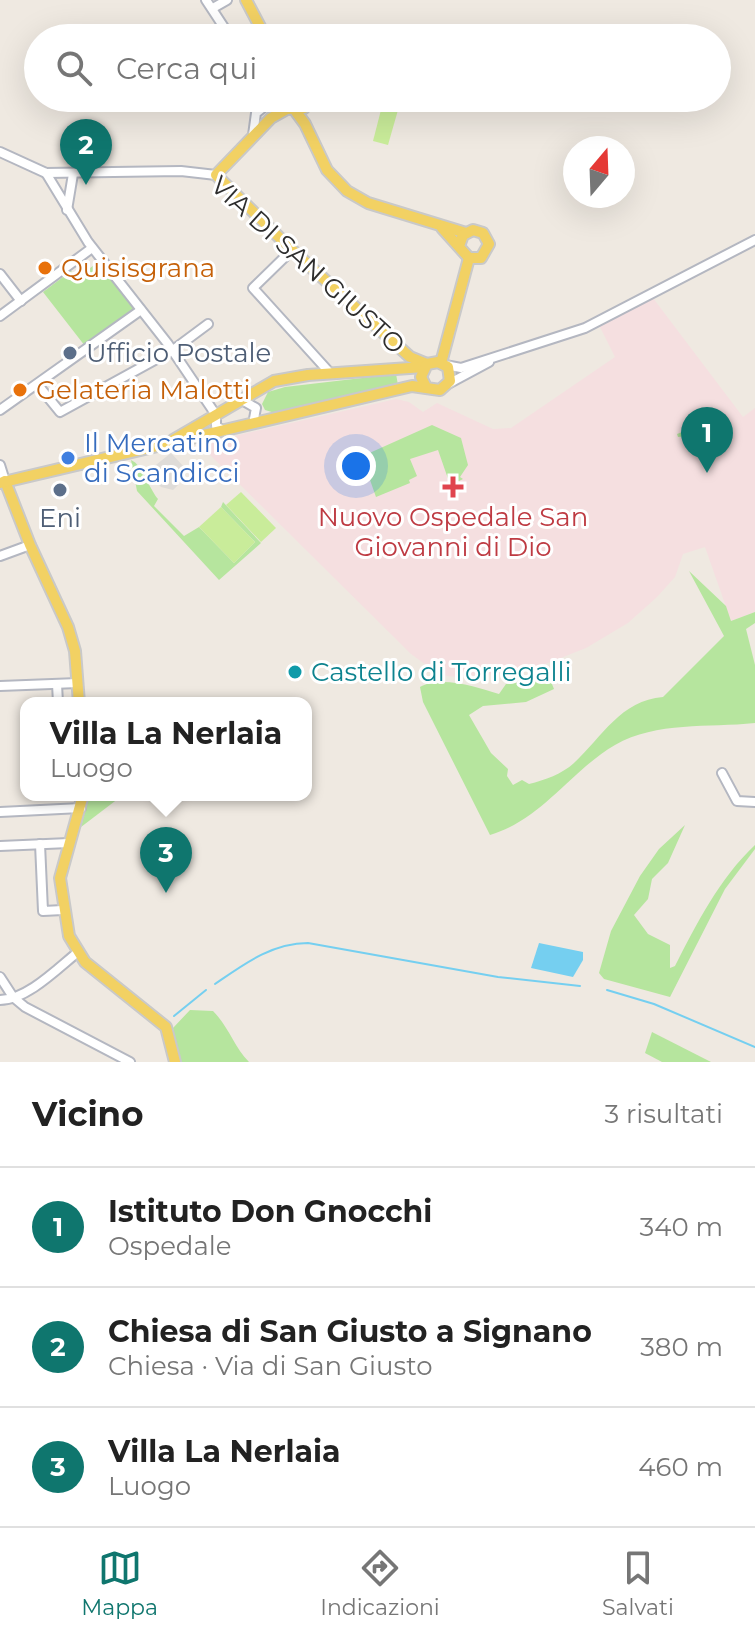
<!DOCTYPE html>
<html lang="it">
<meta charset="utf-8">
<style>
:root{--surface:#fff;--page:#f6f6f6;--text:#222;--muted:#767676;--line:#e0e0e0;--accent:#0f766e}
body{margin:0;font-family:Montserrat,sans-serif;background:var(--page);color:var(--text)}
.compass{position:absolute;left:563px;top:136px;width:72px;height:72px;border-radius:50%;background:var(--surface);box-shadow:0 8px 32px #0002;rotate:19deg}
.you{position:absolute;left:356px;top:466px;width:28px;height:28px;margin:-20px;border:6px solid #fff;border-radius:50%;background:#1a73e8;box-shadow:0 0 0 12px #1a73e833}
.badge{display:grid;place-items:center;width:52px;height:52px;border-radius:50%;background:var(--accent);color:#fff;font-size:26px;font-weight:700}
.pin{position:absolute;translate:-50% -66px;filter:drop-shadow(0 2px 4px #0008)}
.pin::after{content:'';position:absolute;top:42px;width:28px;height:24px;background:inherit;clip-path:polygon(0 0,100% 0,50% 100%)}
.popup{position:absolute;left:20px;top:697px;width:292px;height:104px;box-sizing:border-box;display:grid;place-content:center;border-radius:16px;background:var(--surface);filter:drop-shadow(0 2px 6px #0005);font-size:26px;white-space:nowrap;color:var(--muted)}
.popup b{font-size:30px;color:var(--text)}
.popup::after{content:'';position:absolute;left:50%;top:100%;margin-left:-16px;border:16px solid transparent;border-top-color:var(--surface)}
.list{margin:0;padding:0;list-style:none}
h2{display:flex;justify-content:space-between;align-items:center;height:104px;margin:0;padding:0 32px;font-size:34px}
h2 small{font-size:26px;font-weight:400;color:var(--muted)}
.list li{display:grid;grid-template-columns:52px 1fr auto;gap:24px;align-items:center;box-sizing:border-box;height:120px;padding:0 32px;border-top:2px solid var(--line)}
.list b{display:block;font-size:30px;white-space:nowrap}
.list p{margin:0;font-size:26px;white-space:nowrap;color:var(--muted)}
.list em{font-size:26px;font-style:normal;color:var(--muted)}
.icon{flex:none;width:44px;height:44px;fill:none;stroke:currentColor;stroke-width:2;stroke-linecap:round;stroke-linejoin:round}
.map{position:relative;flex:none;width:755px;height:1062px;overflow:hidden}
.search{position:absolute;background:var(--surface);box-shadow:0 8px 32px #0002;left:24px;right:24px;top:24px;height:88px;display:flex;align-items:center;gap:20px;box-sizing:border-box;padding:0 28px;border-radius:44px;color:var(--muted);font-size:30px}
.sheet{height:464px;background:var(--surface)}
nav{display:flex;justify-content:space-around;align-items:center;box-sizing:border-box;height:112px;border-top:2px solid var(--line);background:var(--surface);font-size:22px;color:var(--muted)}
nav a{display:grid;justify-items:center;gap:4px}
nav .on{color:var(--accent)}
.map>svg:first-child{display:block}
.medical{fill:#f5dfe0}
.green{fill:#b6e59e}
.pitch{fill:#c9ec9a}
.plaza{fill:#dfdcd8}
.water{fill:#75cff0}
.lines{fill:none;stroke-linecap:round;stroke-linejoin:round}
.stream{stroke:#75cff0;stroke-width:2}
.minor-casing{stroke:#b4b7c1;stroke-width:12}
.major-casing{stroke:#c9c9c9;stroke-width:14}
.minor{stroke:#fff;stroke-width:8}
.major{stroke:#f2d163;stroke-width:10}
.food-dot{fill:#e8710a;stroke:#fff;stroke-width:3}
.service-dot{fill:#5c6f8a;stroke:#fff;stroke-width:3}
.shop-dot{fill:#3f7fe0;stroke:#fff;stroke-width:3}
.health-dot{fill:#e0444e;stroke:#fff;stroke-width:3}
.culture-dot{fill:#0f9aa8;stroke:#fff;stroke-width:3}
.labels{text-anchor:middle;stroke-width:6;stroke-linejoin:round;paint-order:stroke}
.street-label{font-size:26px;fill:#2e2e2e;stroke:#fff}
.food-label{font-size:26px;fill:#c56008;stroke:#fff;text-anchor:start}
.service-label{font-size:26px;fill:#4e5e75;stroke:#fff;text-anchor:start}
.shop-label{font-size:26px;fill:#366cbe;stroke:#fff;text-anchor:start}
.health-label{font-size:26px;fill:#be3a42;stroke:#fff}
.culture-label{font-size:26px;fill:#0d838f;stroke:#fff;text-anchor:start}
</style>
<div class="map">
<svg width="755" height="1062" viewBox="0 0 755 1062">
<rect width="100%" height="100%" fill="#efe9e1"/>
<polygon class="medical" points="653,298 743,417 755,408 755,612 731,621 705,547 683,554 675,577 657,597 628,623 586,648 535,668 510,673 456,677 440,675 411,654 199,444 396,399 409,402 423,412 437,403 493,429 511,428 615,357 599,325"/>
<g class="green">
<polygon points="98,262 137,309 85,346 43,292 71,271 77,278"/>
<polygon points="396,374 398,385 275,413 265,410 262,404 268,392 285,387"/>
<polygon points="724,416 730,426 712,433 678,437 677,434"/>
<polygon points="432,425 461,438 468,465 460,477 463,479 457,482 460,490 453,493 438,450 410,459 417,476 409,480 410,483 376,497 363,460 365,455"/>
<path d="M 131,460 C 143,465 148,487 158,499 L 154,506 L 184,536 L 199,527 L 234,563 L 255,542 L 221,507 L 223,502 L 261,543 L 219,580 L 137,491 Z"/>
<path d="M 689,571 L 726,606 L 731,621 L 755,612 L 755,623 L 746,629 L 755,665 L 755,723 C 708,728 657,721 615,745 C 569,772 543,819 490,835 L 423,702 L 420,687 C 440,675 478,687 499,694 L 506,684 L 550,679 L 554,689 L 526,702 L 483,706 L 469,715 L 491,753 L 508,769 L 507,776 L 513,785 L 522,780 L 529,784 C 545,780 562,774 574,763 C 602,737 621,700 663,697 L 724,636 Z"/>
<polygon points="89,795 123,795 81,827"/>
<path d="M 685,825 L 668,863 L 652,879 L 648,899 L 634,915 L 648,934 L 670,945 L 670,968 L 675,966 C 697,923 719,879 755,845 L 755,849 L 725,889 L 670,997 L 604,979 L 599,973 L 611,931 L 640,876 L 659,849 Z"/>
<path d="M 190,1010 L 213,1011 C 229,1027 234,1047 249,1062 L 179,1062 L 173,1028 Z"/>
<polygon points="652,1032 711,1062 662,1062 645,1053"/>
</g>
<g class="pitch">
<polygon points="382,106 398,110 388,145 373,141"/>
<polygon points="241,492 276,528 261,542 226,505"/>
<polygon points="221,507 255,542 234,563 199,527"/>
</g>
<polygon class="plaza" points="171,453 184,467 181,476 184,479 173,490 161,487 147,472"/>
<polygon class="water" points="539,943 583,952 583,960 573,977 531,968"/>
<g class="lines">
<g class="stream">
<path d="M 215,984 C 244,964 272,943 308,943 L 498,977 L 580,986"/>
<polyline points="607,990 654,1004 755,1047"/>
<polyline points="174,1016 206,990"/>
</g>
<defs>
<g id="minor">
<polyline points="206,0 231,38"/>
<polyline points="213,8 227,0"/>
<polyline points="253,135 256,113 275,98"/>
<polyline points="0,152 46,173 181,171 216,175"/>
<polyline points="46,173 88,242 168,344 216,415 216,426 224,431"/>
<polyline points="67,210 73,174"/>
<polyline points="292,250 253,288 330,373"/>
<polyline points="0,274 21,301"/>
<polyline points="0,316 92,248"/>
<polyline points="445,365 461,368 585,328 755,240"/>
<polyline points="448,384 489,362"/>
<polyline points="38,385 60,412 173,350 208,324"/>
<polyline points="242,400 256,408 253,424"/>
<polyline points="0,410 141,310"/>
<polyline points="0,465 5,481"/>
<polyline points="0,556 30,545"/>
<polyline points="57,684 58,703"/>
<polyline points="0,686 78,683"/>
<polyline points="722,773 737,801 755,802"/>
<polyline points="0,812 81,808"/>
<polyline points="40,844 43,911 63,910"/>
<polyline points="0,846 69,843"/>
<polyline points="0,977 13,997 25,1007 130,1062"/>
<path d="M 0,1000 C 27,1000 58,968 78,952"/>
</g>
<g id="major">
<polyline points="246,0 266,38"/>
<polyline points="286,98 305,124 327,170 347,191 368,203 466,233"/>
<polyline points="309,98 304,108 287,109 271,118 216,175 292,250 410,357 427,364"/>
<polyline points="442,228 469,258 481,258 489,244 483,233 473,230 463,235 459,246"/>
<polyline points="441,363 469,258"/>
<polyline points="173,440 274,381 308,375 424,367"/>
<polyline points="5,481 30,545 68,627 75,651 79,703"/>
<polyline points="0,483 412,386 440,390 450,381 448,367 438,362 427,364 421,377 426,387"/>
<polyline points="83,795 60,878 69,936 85,962 166,1027 175,1062"/>
</g>
</defs>
<use href="#minor" class="minor-casing"/>
<use href="#major" class="major-casing"/>
<use href="#minor" class="minor"/>
<use href="#major" class="major"/>
</g>
<g class="food-dot">
<circle cx="45" cy="268" r="8"/>
<circle cx="20" cy="390" r="8"/>
</g>
<g class="service-dot">
<circle cx="70" cy="353" r="8"/>
<circle cx="60" cy="490" r="8"/>
</g>
<circle class="shop-dot" cx="68" cy="458" r="8"/>
<path class="health-dot" d="M449 475h8v8h8v8h-8v8h-8v-8h-8v-8h8z"/>
<circle class="culture-dot" cx="295" cy="672" r="8"/>
<g class="labels">
<g class="street-label">
<text transform="translate(308 265) rotate(42)" y="9">VIA DI SAN GIUSTO</text>
</g>
<g class="food-label">
<text x="61" y="277">Quisisgrana</text>
<text x="36" y="399">Gelateria Malotti</text>
</g>
<g class="service-label">
<text x="86" y="362">Ufficio Postale</text>
<text x="60" y="527" text-anchor="middle">Eni</text>
</g>
<g class="shop-label">
<text x="84" y="452">Il Mercatino<tspan x="84" dy="30">di Scandicci</tspan></text>
</g>
<g class="health-label">
<text x="453" y="526">Nuovo Ospedale San<tspan x="453" dy="30">Giovanni di Dio</tspan></text>
</g>
<g class="culture-label">
<text x="311" y="681">Castello di Torregalli</text>
</g>
</g>
</svg>
<svg class="compass" viewBox="-18 -18 36 36"><path d="M0-13l5 13h-10z" fill="#e53935"/><path d="M0 13l5-13h-10z" fill="#767676"/></svg>
<div class="you"></div>
<div class="pin badge" style="left:707px;top:473px">1</div>
<div class="pin badge" style="left:86px;top:185px">2</div>
<div class="pin badge" style="left:166px;top:893px">3</div>
<div class="popup"><b>Villa La Nerlaia</b>Luogo</div>
<div class="search"><svg class="icon" aria-label="search" viewBox="0 0 24 24"><circle cx="10" cy="10" r="6"/><path d="M15 15l6 6"/></svg>Cerca qui</div>
</div>
<section class="sheet">
<h2>Vicino<small>3 risultati</small></h2>
<ul class="list">
<li><span class="badge">1</span><div><b>Istituto Don Gnocchi</b><p>Ospedale</p></div><em>340 m</em></li>
<li><span class="badge">2</span><div><b>Chiesa di San Giusto a Signano</b><p>Chiesa · Via di San Giusto</p></div><em>380 m</em></li>
<li><span class="badge">3</span><div><b>Villa La Nerlaia</b><p>Luogo</p></div><em>460 m</em></li>
</ul>
</section>
<nav>
<a class="on"><svg class="icon" aria-label="map" viewBox="0 0 24 24"><path d="M3 6l6-2 6 2 6-2v14l-6 2-6-2-6 2zM9 4v14M15 6v14"/></svg>Mappa</a>
<a><svg class="icon" aria-label="directions" viewBox="0 0 24 24"><path d="M12 3l9 9-9 9-9-9zM9 14v-3h6M13 9l2 2-2 2"/></svg>Indicazioni</a>
<a><svg class="icon" aria-label="saved" viewBox="0 0 24 24"><path d="M7 4h10v16l-5-4-5 4z"/></svg>Salvati</a>
</nav>
